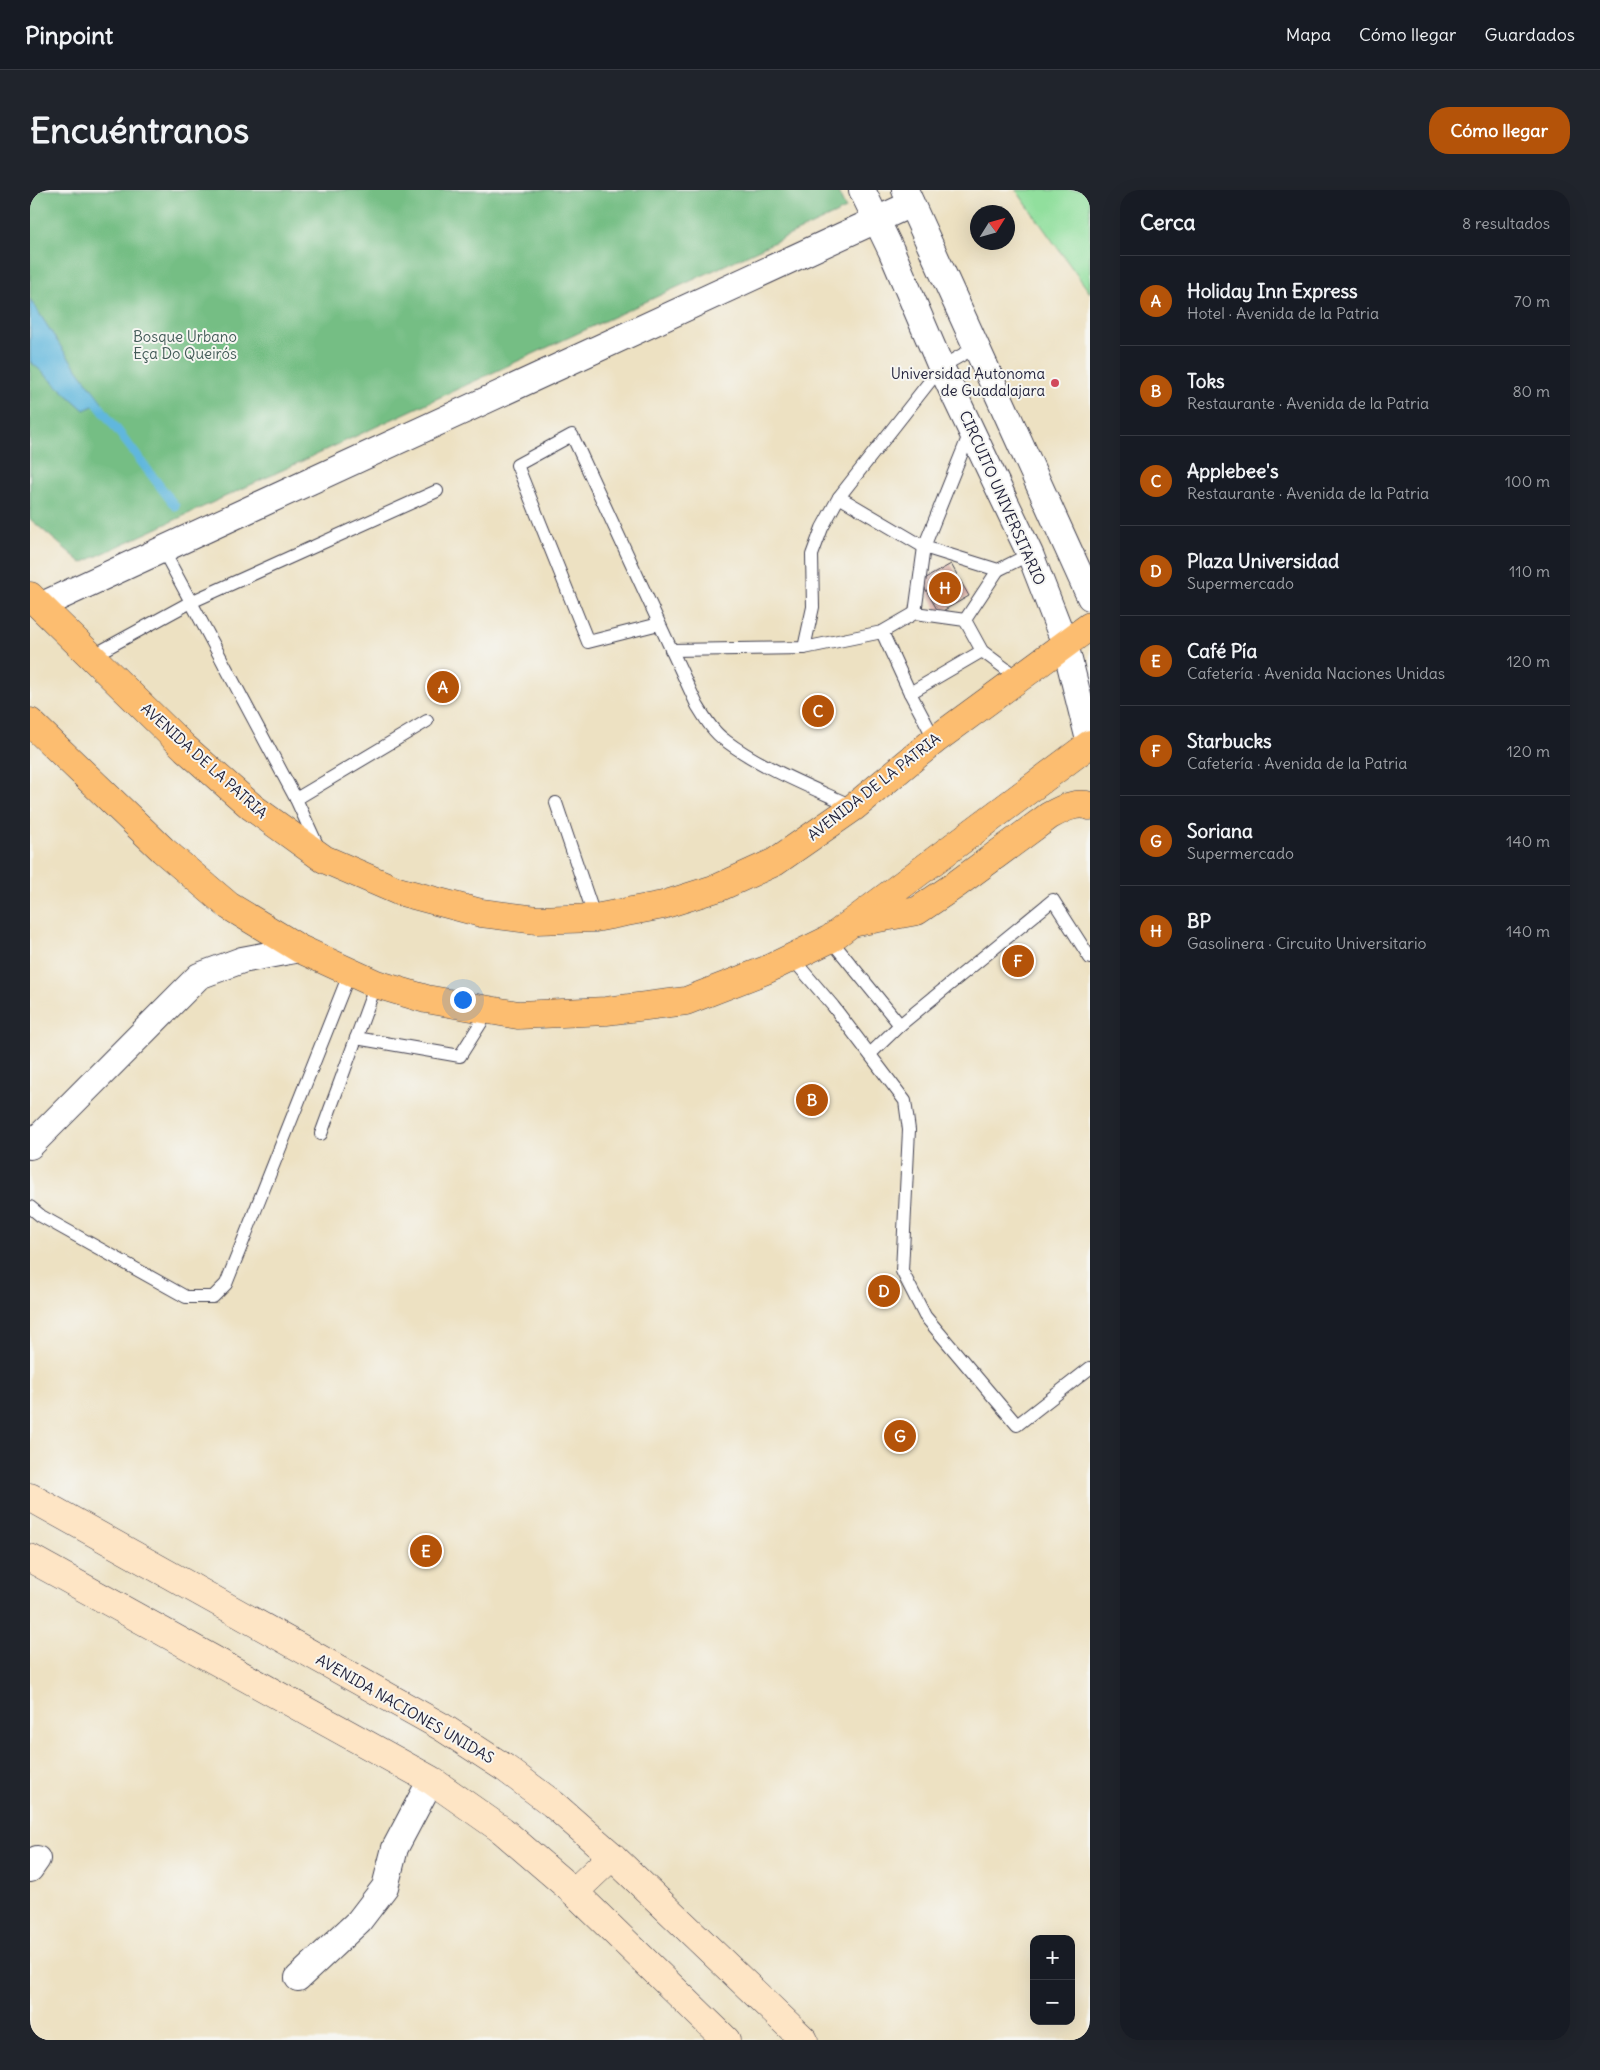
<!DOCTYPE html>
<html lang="es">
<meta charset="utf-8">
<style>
:root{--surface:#171b24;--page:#20242c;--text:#f1f3f6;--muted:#9ea1a6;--line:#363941;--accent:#b45309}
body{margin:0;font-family:Delius,sans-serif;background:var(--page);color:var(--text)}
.controls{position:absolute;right:15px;bottom:15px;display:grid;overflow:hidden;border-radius:10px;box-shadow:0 5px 20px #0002}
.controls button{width:45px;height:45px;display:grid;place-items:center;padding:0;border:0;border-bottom:1px solid var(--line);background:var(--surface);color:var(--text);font:25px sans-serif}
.compass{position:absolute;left:940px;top:15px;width:45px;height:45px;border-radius:50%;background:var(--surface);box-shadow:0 5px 20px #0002;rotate:53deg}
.you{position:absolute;left:432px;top:809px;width:18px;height:18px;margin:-12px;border:4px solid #fff;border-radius:50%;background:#1a73e8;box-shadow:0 0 0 8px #1a73e833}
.badge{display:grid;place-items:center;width:32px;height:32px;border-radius:50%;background:var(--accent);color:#fff;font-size:16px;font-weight:700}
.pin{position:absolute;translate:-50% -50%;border:2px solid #fff;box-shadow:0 1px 5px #0006}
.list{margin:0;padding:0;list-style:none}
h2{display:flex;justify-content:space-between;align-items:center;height:65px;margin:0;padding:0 20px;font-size:21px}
h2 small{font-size:16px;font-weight:400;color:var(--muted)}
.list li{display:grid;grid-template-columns:32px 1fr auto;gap:15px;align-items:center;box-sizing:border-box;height:90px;padding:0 20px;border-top:1px solid var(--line)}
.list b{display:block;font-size:19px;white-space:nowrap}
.list p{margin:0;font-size:16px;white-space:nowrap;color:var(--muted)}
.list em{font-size:16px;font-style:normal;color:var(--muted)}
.map{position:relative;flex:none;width:1060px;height:1850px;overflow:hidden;border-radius:20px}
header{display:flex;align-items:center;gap:30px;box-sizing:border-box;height:70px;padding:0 25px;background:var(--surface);border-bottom:1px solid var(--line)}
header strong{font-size:24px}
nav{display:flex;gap:28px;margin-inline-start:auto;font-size:18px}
.intro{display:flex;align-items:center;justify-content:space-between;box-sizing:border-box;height:120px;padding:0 30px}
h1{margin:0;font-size:35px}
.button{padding:12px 22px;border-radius:20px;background:var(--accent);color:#fff;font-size:18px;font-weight:700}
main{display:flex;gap:30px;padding:0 30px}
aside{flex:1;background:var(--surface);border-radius:20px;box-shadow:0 5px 20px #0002}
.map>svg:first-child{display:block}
.green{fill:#91df9d;stroke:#5a806c}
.forest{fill:#74be84;stroke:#4b7060}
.water{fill:#60b7dd;stroke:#416c8c}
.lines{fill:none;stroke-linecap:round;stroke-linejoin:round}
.stream{stroke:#60b7dd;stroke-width:9}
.building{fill:#dba69d}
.lane-casing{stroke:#403f4f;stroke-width:14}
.street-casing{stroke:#403f4f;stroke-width:28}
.secondary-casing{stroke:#403f4f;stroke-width:29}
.primary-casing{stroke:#403f4f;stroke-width:29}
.lane{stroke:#fff;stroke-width:12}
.street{stroke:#fff;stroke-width:26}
.secondary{stroke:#fee5c5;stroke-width:28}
.primary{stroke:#fcbd6f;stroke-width:28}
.poi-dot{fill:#d1495b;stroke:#f6f6f2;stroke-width:2}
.labels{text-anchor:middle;stroke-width:4;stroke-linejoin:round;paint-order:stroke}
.park-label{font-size:15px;fill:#435b58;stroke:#f6f6f2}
.poi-label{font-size:15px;fill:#22223b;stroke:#f6f6f2;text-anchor:end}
.street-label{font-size:15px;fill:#22223b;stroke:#f6f6f2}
</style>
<header>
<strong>Pinpoint</strong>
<nav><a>Mapa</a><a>Cómo llegar</a><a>Guardados</a></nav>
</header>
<div class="intro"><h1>Encuéntranos</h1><a class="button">Cómo llegar</a></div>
<main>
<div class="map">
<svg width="1060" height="1850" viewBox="0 0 1060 1850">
<rect width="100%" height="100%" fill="#f6f6f2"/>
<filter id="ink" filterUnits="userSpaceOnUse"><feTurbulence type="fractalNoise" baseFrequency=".02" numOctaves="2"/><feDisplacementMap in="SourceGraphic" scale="10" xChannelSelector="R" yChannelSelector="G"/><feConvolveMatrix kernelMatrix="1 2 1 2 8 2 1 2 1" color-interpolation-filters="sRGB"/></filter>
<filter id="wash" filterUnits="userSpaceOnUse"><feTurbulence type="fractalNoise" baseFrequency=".0096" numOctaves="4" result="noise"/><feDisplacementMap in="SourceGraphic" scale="20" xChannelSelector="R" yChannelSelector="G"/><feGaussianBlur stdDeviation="1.12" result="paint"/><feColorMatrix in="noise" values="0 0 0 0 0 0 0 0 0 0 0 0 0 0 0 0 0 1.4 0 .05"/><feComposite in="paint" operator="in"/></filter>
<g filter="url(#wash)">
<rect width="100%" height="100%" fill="#ede1c2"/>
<polygon class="green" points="986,0 1060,0 1060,103"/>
<polygon class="forest" points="0,0 807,0 816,19 52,373 0,329"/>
<polygon class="water" points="0,109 33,160 72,212 54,220 0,171"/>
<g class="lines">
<polyline class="stream" points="60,204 145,316"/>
</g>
<g id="blocks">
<polygon class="building" points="921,374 939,406 909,423 891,391"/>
</g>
</g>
<g filter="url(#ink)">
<use href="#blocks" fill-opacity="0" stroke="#403f4f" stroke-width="1"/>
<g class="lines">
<defs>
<g id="lane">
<polyline points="809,307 894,357 968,380 1000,364"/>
<polyline points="885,423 894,357 941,240"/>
<polyline points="935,430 968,380"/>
<path d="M 629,434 L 558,452 L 487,275 L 542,245 L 667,515 C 675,528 683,542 696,551 C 732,578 783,598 824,617"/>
<polyline points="852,442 885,423 935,430 952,461 988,488"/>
<polyline points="774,458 783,417 782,365 792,338 809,307 911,177 946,157"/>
<polyline points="641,460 774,458 852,442 880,503 905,550"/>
<polyline points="62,466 161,412 133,360"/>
<polyline points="880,503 952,461"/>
<polyline points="266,609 161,412 407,301"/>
<polyline points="526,613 565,728"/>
<polyline points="289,659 266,609 397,531"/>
<polyline points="800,749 870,835"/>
<polyline points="761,767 803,816 875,911 879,940 872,1081 895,1126 987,1235 1060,1178"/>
<polyline points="326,848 430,866 459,820"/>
<polyline points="840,864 870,835 1023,710 1060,768"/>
<polyline points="291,944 346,794"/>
<polyline points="0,1017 11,1026 156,1107 183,1107 196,1094 320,782"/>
</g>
<g id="street">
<polyline points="832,0 861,60 911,177 1000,364 1035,454 1060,554"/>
<polyline points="875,0 1060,407"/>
<polyline points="10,416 881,14"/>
<polyline points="0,956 169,786 212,770 270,759"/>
<polyline points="0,1679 7,1669"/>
<polyline points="268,1788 329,1731 355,1697 365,1658 401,1590"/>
</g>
<g id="secondary">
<polyline points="0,1307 412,1537 475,1578 523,1614 582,1666 774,1850"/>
<polyline points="0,1368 401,1590 472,1640 544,1702 696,1850"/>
<polyline points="544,1702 582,1666"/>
</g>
<g id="primary">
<polyline points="0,406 155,558 222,617 294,669 368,701 451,723 507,730 565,728 633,715 690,697 745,672 824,617 905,550 1060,436"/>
<polyline points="0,532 133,660 199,716 270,759 346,794 396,809 488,825 576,821 656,811 736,780 800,749 1060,554"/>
<path d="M 827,732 L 887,721 L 924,696 L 1019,626 C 1032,619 1046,611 1060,616"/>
</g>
</defs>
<use href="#lane" class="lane-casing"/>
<use href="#street" class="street-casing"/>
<use href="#secondary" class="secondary-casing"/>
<use href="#primary" class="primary-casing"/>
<use href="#lane" class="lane"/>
<use href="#street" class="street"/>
<use href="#secondary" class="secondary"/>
<use href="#primary" class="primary"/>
</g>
</g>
<circle class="poi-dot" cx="1025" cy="193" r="5"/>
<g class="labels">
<g class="park-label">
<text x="155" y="152">Bosque Urbano<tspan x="155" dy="17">Eça Do Queirós</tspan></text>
</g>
<g class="poi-label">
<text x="1015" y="189">Universidad Autonoma<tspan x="1015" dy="17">de Guadalajara</tspan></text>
</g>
<g class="street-label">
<text transform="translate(972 308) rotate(66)" y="5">CIRCUITO UNIVERSITARIO</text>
<text transform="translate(174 571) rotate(42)" y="5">AVENIDA DE LA PATRIA</text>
<text transform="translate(844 597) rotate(-38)" y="5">AVENIDA DE LA PATRIA</text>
<text transform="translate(375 1519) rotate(30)" y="5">AVENIDA NACIONES UNIDAS</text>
</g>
</g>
</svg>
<div class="controls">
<button>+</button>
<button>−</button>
</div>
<svg class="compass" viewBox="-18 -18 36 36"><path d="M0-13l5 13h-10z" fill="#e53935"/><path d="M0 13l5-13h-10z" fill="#9ea1a6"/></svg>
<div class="you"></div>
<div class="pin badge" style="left:413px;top:497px">A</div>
<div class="pin badge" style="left:782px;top:910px">B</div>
<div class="pin badge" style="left:788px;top:521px">C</div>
<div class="pin badge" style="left:854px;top:1101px">D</div>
<div class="pin badge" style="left:396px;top:1361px">E</div>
<div class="pin badge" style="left:988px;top:771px">F</div>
<div class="pin badge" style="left:870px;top:1246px">G</div>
<div class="pin badge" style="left:915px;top:398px">H</div>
</div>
<aside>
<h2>Cerca<small>8 resultados</small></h2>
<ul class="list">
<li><span class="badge">A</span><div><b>Holiday Inn Express</b><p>Hotel · Avenida de la Patria</p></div><em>70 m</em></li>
<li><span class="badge">B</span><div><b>Toks</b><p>Restaurante · Avenida de la Patria</p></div><em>80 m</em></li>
<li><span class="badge">C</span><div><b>Applebee's</b><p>Restaurante · Avenida de la Patria</p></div><em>100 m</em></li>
<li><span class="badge">D</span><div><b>Plaza Universidad</b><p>Supermercado</p></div><em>110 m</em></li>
<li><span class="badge">E</span><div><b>Café Pía</b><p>Cafetería · Avenida Naciones Unidas</p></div><em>120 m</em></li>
<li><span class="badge">F</span><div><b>Starbucks</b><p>Cafetería · Avenida de la Patria</p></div><em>120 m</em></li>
<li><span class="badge">G</span><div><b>Soriana</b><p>Supermercado</p></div><em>140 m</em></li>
<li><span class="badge">H</span><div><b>BP</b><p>Gasolinera · Circuito Universitario</p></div><em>140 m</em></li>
</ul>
</aside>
</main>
